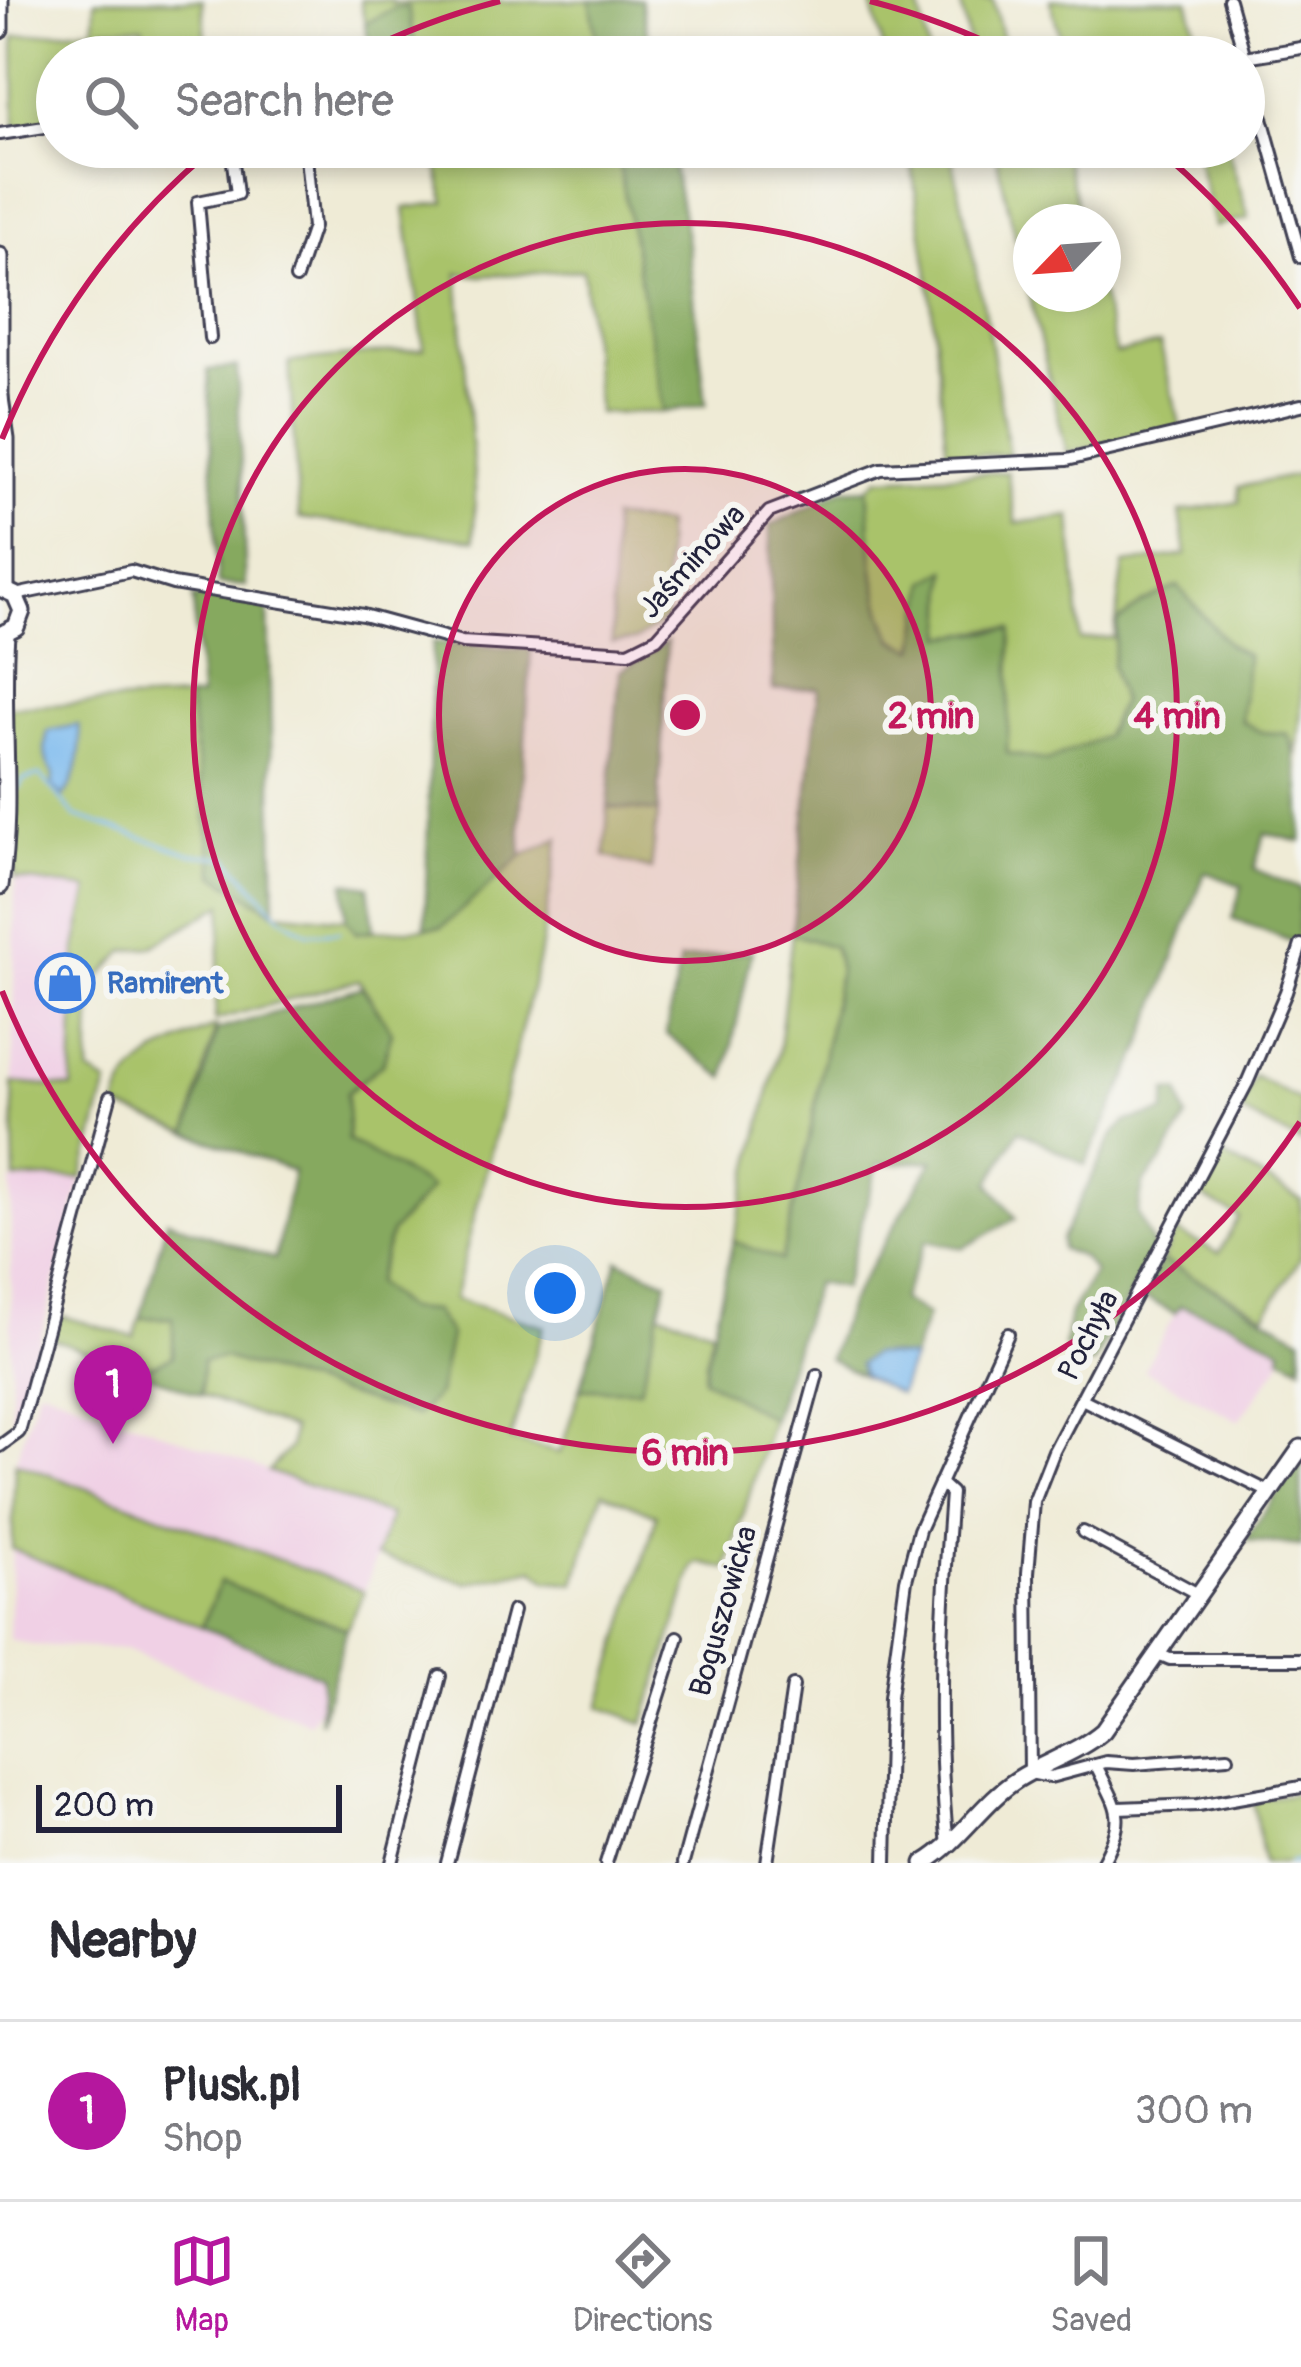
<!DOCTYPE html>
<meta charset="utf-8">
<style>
:root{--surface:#fff;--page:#f2f2f3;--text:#2b2b33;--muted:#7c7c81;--line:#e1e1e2;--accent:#b5179e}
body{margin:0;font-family:Pangolin,sans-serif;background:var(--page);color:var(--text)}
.compass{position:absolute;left:1013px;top:204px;width:108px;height:108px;border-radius:50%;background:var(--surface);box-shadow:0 6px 18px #0003;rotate:245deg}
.scale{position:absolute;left:36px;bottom:30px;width:306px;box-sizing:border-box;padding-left:12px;border:6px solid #22223b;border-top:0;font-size:33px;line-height:42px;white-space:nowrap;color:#22223b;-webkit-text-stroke:9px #f6f6f2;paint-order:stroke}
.you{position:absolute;left:555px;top:1293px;width:42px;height:42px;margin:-30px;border:9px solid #fff;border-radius:50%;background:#1a73e8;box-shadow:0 0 0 18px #1a73e833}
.badge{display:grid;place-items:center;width:78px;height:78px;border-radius:50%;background:var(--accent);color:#fff;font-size:39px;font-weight:700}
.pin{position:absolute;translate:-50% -99px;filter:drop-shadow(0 3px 6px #0008)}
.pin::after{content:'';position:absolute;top:63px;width:42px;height:36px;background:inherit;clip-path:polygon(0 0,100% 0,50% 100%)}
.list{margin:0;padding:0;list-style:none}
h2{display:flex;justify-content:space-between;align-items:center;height:156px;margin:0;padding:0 48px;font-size:51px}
h2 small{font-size:39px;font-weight:400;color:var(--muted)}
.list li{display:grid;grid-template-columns:78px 1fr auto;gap:36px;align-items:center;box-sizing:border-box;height:180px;padding:0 48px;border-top:3px solid var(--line)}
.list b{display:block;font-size:45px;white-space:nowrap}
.list p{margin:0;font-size:39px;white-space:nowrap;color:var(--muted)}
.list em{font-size:39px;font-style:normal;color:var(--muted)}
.icon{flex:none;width:66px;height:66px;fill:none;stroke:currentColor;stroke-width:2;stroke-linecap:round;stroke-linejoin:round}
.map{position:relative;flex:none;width:1301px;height:1863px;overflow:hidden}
.search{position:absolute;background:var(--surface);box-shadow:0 6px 18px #0003;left:36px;right:36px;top:36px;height:132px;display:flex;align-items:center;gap:30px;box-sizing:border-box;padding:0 42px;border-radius:66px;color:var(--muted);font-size:45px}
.sheet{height:336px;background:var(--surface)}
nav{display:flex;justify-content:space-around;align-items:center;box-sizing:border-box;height:168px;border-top:3px solid var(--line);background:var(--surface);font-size:33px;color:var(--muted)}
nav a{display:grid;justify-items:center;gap:6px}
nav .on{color:var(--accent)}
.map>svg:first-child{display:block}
.built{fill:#f0d0e5}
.green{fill:#a9c36a;stroke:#667252;stroke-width:3}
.forest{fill:#86a95e;stroke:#54664c;stroke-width:3}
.water{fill:#7ab9ee;stroke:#4e6e94;stroke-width:3}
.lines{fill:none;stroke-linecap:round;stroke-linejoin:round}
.stream{stroke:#7ab9ee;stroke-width:3}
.street-casing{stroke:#414052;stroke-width:16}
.secondary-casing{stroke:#414052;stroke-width:21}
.street{stroke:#fff;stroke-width:10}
.secondary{stroke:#fff;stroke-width:15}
.ring{fill:none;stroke:#c2185b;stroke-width:6}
.labels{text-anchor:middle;stroke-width:12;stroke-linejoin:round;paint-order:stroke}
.street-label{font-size:30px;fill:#22223b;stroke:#f6f6f2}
.shop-label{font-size:30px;font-weight:bold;fill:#366cbe;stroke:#f6f6f2;text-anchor:start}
.centre{fill:#c2185b;stroke:#f6f6f2;stroke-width:6}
.ring-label{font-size:36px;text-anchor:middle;font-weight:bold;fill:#c2185b;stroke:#f6f6f2;stroke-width:12;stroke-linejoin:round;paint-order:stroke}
</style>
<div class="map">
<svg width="1301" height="1863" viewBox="0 0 1301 1863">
<rect width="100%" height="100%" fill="#f6f6f2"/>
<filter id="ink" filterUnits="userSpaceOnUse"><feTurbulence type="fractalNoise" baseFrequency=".00833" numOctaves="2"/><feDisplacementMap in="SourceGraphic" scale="24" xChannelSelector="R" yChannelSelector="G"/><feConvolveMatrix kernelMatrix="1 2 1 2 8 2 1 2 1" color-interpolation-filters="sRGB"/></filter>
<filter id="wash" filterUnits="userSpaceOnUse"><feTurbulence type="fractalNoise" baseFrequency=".004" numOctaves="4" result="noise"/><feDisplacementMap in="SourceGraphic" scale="48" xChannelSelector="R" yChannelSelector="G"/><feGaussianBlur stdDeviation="2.7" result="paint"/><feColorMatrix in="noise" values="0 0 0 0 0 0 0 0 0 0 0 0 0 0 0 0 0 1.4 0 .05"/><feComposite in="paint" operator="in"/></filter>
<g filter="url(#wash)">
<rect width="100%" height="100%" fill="#efebd6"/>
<g class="built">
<polygon points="15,879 89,889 76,948 72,1089 13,1083"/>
<polygon points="82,1178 47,1314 17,1419 11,1416 11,1181"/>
<polygon points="1179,1306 1228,1321 1283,1349 1280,1364 1239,1421 1144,1370"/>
<polygon points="39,1387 391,1516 364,1591 15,1462"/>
<polygon points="12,1549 321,1676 320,1706 310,1723 123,1649 32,1645 9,1639"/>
</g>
<g class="green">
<polygon points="95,0 202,0 208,57 145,57 143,27 102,28 104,57 57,57 57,122 15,130 14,36 94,28"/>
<polygon points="360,0 391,0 392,3 640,0 651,57 373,57"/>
<polygon points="870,0 918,0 930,57 886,57"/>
<polygon points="960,0 993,0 1007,57 972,57"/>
<polygon points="1050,0 1188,0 1203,57 1066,57"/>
<polygon points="433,147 669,147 687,238 706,404 664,412 598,413 583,270 480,276 458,273 475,490 474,540 299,518 289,362 424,349 405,208 445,202"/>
<polygon points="909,147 950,147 988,327 1009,455 947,455 930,288"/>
<polygon points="994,147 1062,147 1082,222 1031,222 1031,294 1101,294 1116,354 1160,344 1181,428 1067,453"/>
<polygon points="1194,147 1227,147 1249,218 1215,227"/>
<path d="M 1007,472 L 1016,523 L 1071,516 L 1080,640 L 1114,637 L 1124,564 L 1186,555 L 1180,512 L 1239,502 L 1239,487 L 1301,474 L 1301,708 L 1297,752 L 1287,734 L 1261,732 L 1241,721 L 1247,656 L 1228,644 L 1177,586 L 1118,623 L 1112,666 L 1121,702 L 1105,737 L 1047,761 L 1007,754 L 1011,629 L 996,628 L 945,637 L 947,572 L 927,581 L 916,649 C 910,647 903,645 898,642 C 869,621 871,523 868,488 L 879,478 Z"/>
<polygon points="612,518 665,524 666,619 636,640 612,643"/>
<polygon points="188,698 215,875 275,912 346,919 356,932 425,928 448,921 522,856 559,838 539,958 454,1299 544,1326 510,1440 560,1453 580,1389 640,1388 658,1312 712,1329 703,1378 772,1419 727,1569 700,1563 694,1566 644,1723 600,1707 657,1515 603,1492 575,1583 547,1581 534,1569 468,1583 376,1556 390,1516 268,1471 290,1447 292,1429 201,1395 202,1361 224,1358 416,1415 405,1309 375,1283 391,1232 431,1188 348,1140 347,1093 383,1063 392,1032 359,980 215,1020 223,904 151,947 125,951 92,986 89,1073 108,1084 82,1178 15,1179 13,1083 72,1088 76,948 89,889 15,879 8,707"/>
<polygon points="608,807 658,812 651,870 605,856"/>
<polygon points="792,934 834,947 839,970 808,1146 781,1261 733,1241 779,1050"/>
<path d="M 216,1026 L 188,1133 L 116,1107 C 125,1060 177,1043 216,1026 Z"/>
<polygon points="1254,1076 1301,1101 1301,1143 1240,1111"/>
<polygon points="1218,1152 1301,1200 1301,1257 1265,1315 1162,1260 1176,1232 1219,1253 1239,1217 1196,1194"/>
<polygon points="58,1315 134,1337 140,1318 174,1318 173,1357 139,1371 51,1338"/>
<polygon points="15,1462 364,1591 347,1629 220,1582 202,1627 12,1549"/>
<polygon points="1301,1793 1301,1863 1263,1863 1253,1799"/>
</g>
<g class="forest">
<polygon points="590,0 641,0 652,57 600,57"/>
<polygon points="408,7 417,57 373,57 365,24 394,8"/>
<polygon points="616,147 669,147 687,238 706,404 664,412"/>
<polygon points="237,367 246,586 218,584 208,370"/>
<path d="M 868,488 C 872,539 870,594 894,640 L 916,649 L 927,581 L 947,570 L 945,636 L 1012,629 L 1007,753 L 1047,761 L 1105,736 L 1121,702 L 1112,666 L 1118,622 L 1142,603 L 1178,586 L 1228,644 L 1247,656 L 1241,721 L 1261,732 L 1288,734 C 1301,767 1301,805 1301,842 L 1265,833 L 1254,869 L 1301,889 L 1298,944 L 1232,918 L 1242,886 L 1205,872 L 1140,1051 L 1085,1165 L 1019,1130 L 990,1183 L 1016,1218 L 963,1248 L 926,1241 L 901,1300 L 927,1315 L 912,1358 L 882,1354 L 859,1364 L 863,1376 L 829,1359 L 849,1302 L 933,1161 L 878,1164 L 843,1288 L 815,1283 L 772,1419 L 703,1378 L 733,1241 L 781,1260 L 808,1146 L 839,970 L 834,947 L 792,934 L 819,688 L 773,690 L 770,526 L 844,489 Z"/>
<polygon points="226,597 268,608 275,912 215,875 188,698 200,697 193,598"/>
<polygon points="433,642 531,649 520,820 522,856 442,927 425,928"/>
<polygon points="667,642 658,812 608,807 620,671"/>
<polygon points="345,882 369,886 374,930 356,933 346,919"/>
<polygon points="752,951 725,1078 666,1034 680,960"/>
<polygon points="362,987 392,1032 383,1063 347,1093 348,1140 431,1188 391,1232 375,1283 405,1309 434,1311 450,1335 438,1394 416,1416 224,1358 202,1361 201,1395 139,1371 173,1356 173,1318 140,1318 167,1220 275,1259 293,1171 188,1133 217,1030"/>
<polygon points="1167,1091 1179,1092 1187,1118 1163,1160 1143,1184 1138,1213 1154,1249 1093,1364 1079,1361 1064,1346 1070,1313 1094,1272 1082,1257 1061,1249 1061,1239 1112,1137 1125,1122 1165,1112"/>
<polygon points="618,1260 667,1281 640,1389 580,1389"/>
<polygon points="1162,1260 1301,1337 1301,1366 1281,1356 1282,1348 1228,1321 1180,1306 1175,1313 1140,1296"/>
<polygon points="1301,1460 1301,1546 1245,1540"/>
<polygon points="220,1582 347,1629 320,1722 321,1676 202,1627"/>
</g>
<g class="water">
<path d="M 78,725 C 84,747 77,780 63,797 L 52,786 L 54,774 C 43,760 44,748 48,731 Z"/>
<polygon points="872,1354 912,1358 899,1394 863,1376 859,1364"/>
</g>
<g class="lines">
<g class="stream">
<polyline points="19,788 23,780 40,775 75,816 191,854 228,858 282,918 308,933 339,932"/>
<polyline points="1298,1794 1301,1800"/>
<polyline points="1289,1863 1301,1861"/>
</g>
</g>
</g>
<g filter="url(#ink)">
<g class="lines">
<defs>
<g id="street">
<polyline points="1229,0 1301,257"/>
<polyline points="1245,57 1301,48"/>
<polyline points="0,134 57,125"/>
<polyline points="296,278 313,227 305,147"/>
<polyline points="210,338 198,202 237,194 231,147"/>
<polyline points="15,595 131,571 173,584 363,615 462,642 629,652 657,638 769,512 881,469 1067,460 1301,405"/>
<polyline points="1082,1399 1271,1493"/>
<polyline points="0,1446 19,1432 110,1097"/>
<path d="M 940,1483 L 951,1493 C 942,1614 935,1725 948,1846"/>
<polyline points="1083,1532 1198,1594"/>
<polyline points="1158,1654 1170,1659 1301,1659"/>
<polyline points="1228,1757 1134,1764 1106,1762 1050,1777 1030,1773 1028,1573 1034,1502 1054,1451 1247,1083 1286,992 1301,945"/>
<path d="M 1096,1765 C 1118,1810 1128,1816 1102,1863"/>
<polyline points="1118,1808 1198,1805 1301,1787"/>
<polyline points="392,1863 440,1676"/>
<polyline points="447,1863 513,1611"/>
<polyline points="606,1863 678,1637"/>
<polyline points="683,1863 817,1375"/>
<polyline points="767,1863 793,1686"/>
<polyline points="886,1863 890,1697 906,1580 919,1530 1008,1334"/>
</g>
<g id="secondary">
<polyline points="0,30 0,0"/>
<polyline points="0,256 0,401"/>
<polyline points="0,398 6,439 6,589"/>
<polyline points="0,588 15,595 22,611 16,627 0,635"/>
<path d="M 0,886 C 13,803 0,718 6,634"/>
<path d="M 924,1863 C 961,1841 982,1802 1018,1779 C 1046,1761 1077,1753 1103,1731 L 1301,1448"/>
</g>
</defs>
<use href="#street" class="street-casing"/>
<use href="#secondary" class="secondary-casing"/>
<use href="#street" class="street"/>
<use href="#secondary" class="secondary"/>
</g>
</g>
<circle cx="685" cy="715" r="246" fill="#c2185b" fill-opacity=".12"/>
<g class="ring">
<circle cx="685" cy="715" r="246"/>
<circle cx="685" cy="715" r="492"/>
<path d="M1300 1122A737 737 0 0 1 2 991M2 439A737 737 0 0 1 211 150M356 55A737 737 0 0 1 500 1M870 1A737 737 0 0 1 1014 55M1159 150A737 737 0 0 1 1300 308"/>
</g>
<defs>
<symbol id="shop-ring" viewBox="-11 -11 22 22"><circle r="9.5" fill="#f6f6f2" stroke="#3f7fe0" stroke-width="1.5"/><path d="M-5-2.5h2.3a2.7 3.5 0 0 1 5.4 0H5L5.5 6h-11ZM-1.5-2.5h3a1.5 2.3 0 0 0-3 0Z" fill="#3f7fe0"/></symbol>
</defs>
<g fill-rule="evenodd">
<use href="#shop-ring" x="32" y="950" width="66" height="66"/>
</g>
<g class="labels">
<g class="street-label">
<text transform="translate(692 561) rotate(-48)" y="10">Jaśminowa</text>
<text transform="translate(1088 1335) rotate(-63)" y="10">Pochyła</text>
<text transform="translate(723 1611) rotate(-74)" y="10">Boguszowicka</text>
</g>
<g class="shop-label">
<text x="107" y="993">Ramirent</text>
</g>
</g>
<circle cx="685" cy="715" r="18" class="centre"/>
<g class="ring-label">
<text x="931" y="728">2 min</text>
<text x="1177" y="728">4 min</text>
<text x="685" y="1465">6 min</text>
</g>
</svg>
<svg class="compass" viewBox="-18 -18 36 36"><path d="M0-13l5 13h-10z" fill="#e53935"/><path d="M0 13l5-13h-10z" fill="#7c7c81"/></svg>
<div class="scale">200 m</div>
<div class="you"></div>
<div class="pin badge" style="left:113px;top:1444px">1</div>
<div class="search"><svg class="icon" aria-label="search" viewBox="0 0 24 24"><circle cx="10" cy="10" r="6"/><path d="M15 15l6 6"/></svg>Search here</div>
</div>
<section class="sheet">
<h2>Nearby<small></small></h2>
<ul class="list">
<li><span class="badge">1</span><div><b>Plusk.pl</b><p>Shop</p></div><em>300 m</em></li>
</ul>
</section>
<nav>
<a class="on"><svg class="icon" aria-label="map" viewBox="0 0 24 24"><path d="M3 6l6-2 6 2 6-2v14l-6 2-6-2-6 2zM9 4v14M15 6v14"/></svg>Map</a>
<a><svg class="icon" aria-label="directions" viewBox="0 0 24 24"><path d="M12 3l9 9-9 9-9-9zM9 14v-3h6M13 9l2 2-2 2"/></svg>Directions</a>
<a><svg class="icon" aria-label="saved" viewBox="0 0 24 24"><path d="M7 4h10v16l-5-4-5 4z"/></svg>Saved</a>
</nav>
